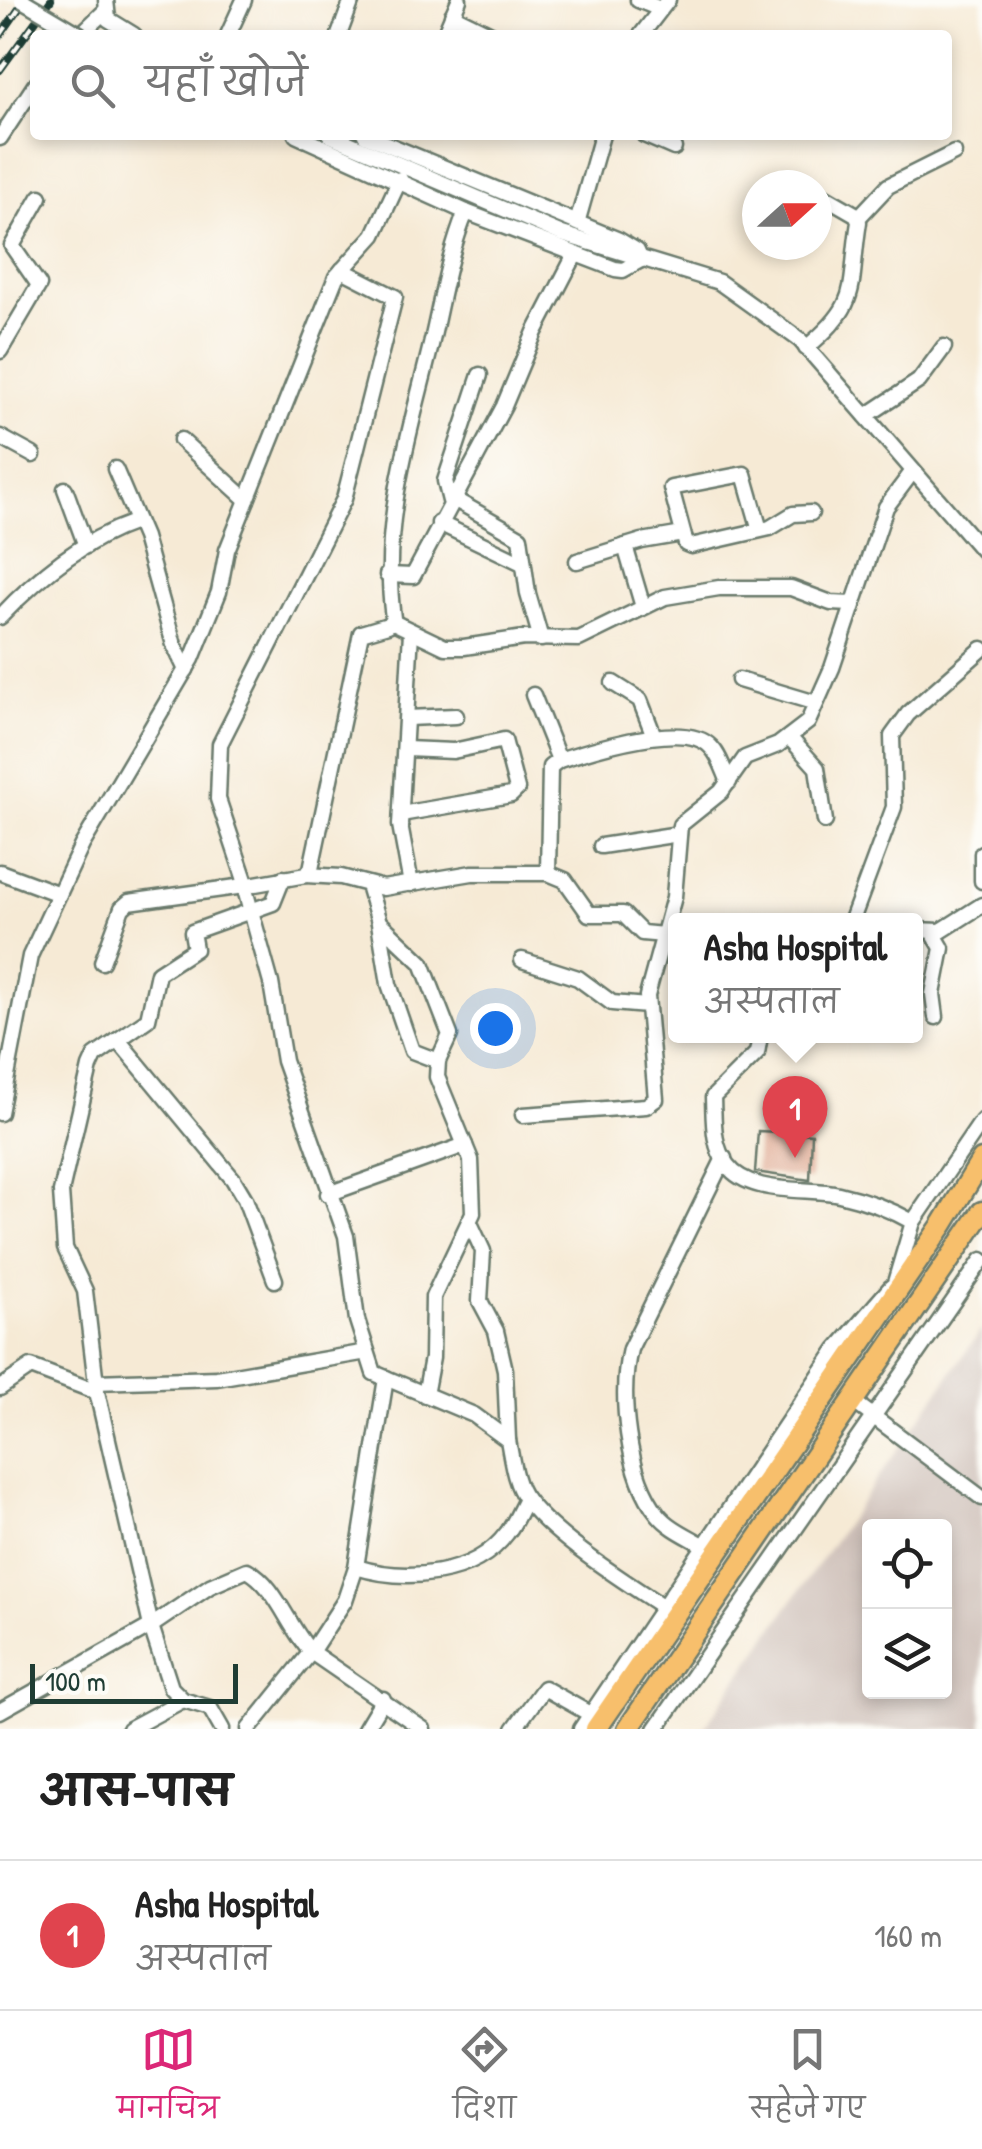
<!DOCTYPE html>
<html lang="hi">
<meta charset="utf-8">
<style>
:root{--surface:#fff;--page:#f2f2f2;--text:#222;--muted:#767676;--line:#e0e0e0;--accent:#db2777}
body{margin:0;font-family:"Patrick Hand","Playpen Sans Deva",sans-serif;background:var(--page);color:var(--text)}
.controls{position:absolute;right:30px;bottom:30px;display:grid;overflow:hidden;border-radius:10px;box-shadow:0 5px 15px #0003}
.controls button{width:90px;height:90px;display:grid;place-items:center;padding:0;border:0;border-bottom:2px solid var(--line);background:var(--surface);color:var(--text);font:50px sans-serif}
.compass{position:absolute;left:742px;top:170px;width:90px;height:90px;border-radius:50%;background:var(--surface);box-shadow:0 5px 15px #0003;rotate:69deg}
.scale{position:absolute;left:30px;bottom:25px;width:208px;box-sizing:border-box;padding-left:10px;border:5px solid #1f3d34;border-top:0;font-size:28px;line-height:35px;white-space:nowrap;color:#1f3d34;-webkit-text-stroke:8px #fdfcf7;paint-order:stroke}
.you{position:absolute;left:495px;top:1028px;width:35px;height:35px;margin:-25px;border:8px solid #fff;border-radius:50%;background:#1a73e8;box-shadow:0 0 0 15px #1a73e833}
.badge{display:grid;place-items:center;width:65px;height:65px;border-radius:50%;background:var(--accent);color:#fff;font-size:32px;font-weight:700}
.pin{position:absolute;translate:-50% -82px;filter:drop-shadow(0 2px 5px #0008)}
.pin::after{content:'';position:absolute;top:52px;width:35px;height:30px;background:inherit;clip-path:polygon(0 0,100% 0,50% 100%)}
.popup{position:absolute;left:668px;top:913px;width:255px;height:130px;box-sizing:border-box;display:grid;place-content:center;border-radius:10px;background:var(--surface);filter:drop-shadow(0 2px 8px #0005);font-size:32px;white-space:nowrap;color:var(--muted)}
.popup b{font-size:38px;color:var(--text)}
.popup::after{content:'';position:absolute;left:50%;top:100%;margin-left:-20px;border:20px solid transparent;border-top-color:var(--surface)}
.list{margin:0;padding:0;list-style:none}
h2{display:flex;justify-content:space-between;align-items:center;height:130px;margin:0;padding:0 40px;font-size:42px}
h2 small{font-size:32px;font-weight:400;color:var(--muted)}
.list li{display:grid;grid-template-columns:65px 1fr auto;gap:30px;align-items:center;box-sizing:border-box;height:150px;padding:0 40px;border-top:2px solid var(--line)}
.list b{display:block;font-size:38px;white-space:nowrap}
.list p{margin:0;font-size:32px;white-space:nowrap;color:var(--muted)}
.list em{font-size:32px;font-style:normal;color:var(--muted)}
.icon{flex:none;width:55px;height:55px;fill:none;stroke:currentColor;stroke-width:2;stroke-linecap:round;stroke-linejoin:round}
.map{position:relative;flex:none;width:982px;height:1729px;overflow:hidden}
.search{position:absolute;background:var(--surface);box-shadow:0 5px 15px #0003;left:30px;right:30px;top:30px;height:110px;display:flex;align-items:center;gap:25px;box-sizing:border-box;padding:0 35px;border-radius:10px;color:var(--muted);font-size:38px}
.sheet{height:280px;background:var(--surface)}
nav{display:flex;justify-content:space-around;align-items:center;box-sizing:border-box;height:140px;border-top:2px solid var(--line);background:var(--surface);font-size:28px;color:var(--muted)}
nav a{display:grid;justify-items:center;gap:5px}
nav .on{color:var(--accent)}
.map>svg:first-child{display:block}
.industrial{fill:#cfc1ba;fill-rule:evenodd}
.building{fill:#dea58d}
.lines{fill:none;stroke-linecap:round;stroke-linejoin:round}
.minor-casing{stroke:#6a7a6c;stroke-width:19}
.highway-casing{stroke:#6a7a6c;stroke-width:25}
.minor{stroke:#fff;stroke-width:14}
.highway{stroke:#f7bf6c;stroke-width:20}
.rail-casing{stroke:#1f3d34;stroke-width:8}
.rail{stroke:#fdfcf7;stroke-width:4;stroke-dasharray:11;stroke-linecap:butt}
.minor-bridge-casing{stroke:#6a7a6c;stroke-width:19;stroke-linecap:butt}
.minor-bridge{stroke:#fff;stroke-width:14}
</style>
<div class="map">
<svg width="982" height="1729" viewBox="0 0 982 1729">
<rect width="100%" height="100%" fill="#fdfcf7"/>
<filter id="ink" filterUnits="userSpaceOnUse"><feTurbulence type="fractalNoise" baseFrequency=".01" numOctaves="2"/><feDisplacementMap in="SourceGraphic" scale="20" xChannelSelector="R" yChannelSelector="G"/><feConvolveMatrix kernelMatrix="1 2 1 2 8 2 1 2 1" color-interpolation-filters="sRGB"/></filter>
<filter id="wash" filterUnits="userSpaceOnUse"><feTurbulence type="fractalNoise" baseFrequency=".0048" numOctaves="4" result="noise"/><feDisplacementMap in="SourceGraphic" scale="40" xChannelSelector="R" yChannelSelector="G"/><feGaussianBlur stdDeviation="2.25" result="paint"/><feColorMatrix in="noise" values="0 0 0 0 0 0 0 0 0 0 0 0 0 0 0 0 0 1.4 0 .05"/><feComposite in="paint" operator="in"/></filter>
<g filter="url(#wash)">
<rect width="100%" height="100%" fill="#f6ead5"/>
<path class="industrial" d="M 982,1329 L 982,1729 L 703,1729 ZM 870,1526 L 944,1526 L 944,1692 L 870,1692 Z"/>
<g id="blocks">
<polygon class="building" points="758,1131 812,1134 810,1180 755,1172"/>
</g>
</g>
<g filter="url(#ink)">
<use href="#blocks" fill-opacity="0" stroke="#6a7a6c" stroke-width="2.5"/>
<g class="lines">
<defs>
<g id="minor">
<polyline points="106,0 108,19 134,35"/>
<polyline points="638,0 660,9"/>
<polyline points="452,15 493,35"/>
<polyline points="80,35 105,11"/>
<polyline points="228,35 244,0"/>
<polyline points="339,35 352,0"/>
<polyline points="444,35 459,0"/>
<polyline points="641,35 668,0"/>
<polyline points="296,135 466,212 615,269 623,270 641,260"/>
<polyline points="330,135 562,234 719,282 800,340 982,550"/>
<polyline points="365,135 619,240 637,251 641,260"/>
<polyline points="644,135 674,148"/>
<polyline points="0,138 35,85"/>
<path d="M 466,212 C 448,256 442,299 431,345 C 409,436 380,524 393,618 L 388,625 L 361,633 L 311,869 L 306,875 L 244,886 L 271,983 L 284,1061 L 346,1236 L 357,1320 L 374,1373 L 474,1415 L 508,1440 C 512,1460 514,1483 526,1499 C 556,1540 631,1585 674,1614"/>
<polyline points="859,217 888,186 954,153"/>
<polyline points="577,223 602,135"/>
<path d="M 806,348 C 863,301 848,289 859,222 L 857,215 L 817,192"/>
<polyline points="0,351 39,285 12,246 40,197"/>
<polyline points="866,416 919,381 944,347"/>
<polyline points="0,437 33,455"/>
<polyline points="181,440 247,500"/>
<polyline points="115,469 144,537 174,645 186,670"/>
<polyline points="65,489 86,546"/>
<polyline points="452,498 520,537 528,594 541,639"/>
<polyline points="450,501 445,481 480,375"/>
<polyline points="439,523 522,563"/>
<polyline points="760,530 744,474 671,488 686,544 691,546 770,528 793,514 811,513"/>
<polyline points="625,546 643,607"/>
<polyline points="577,561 642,541 683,534"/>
<polyline points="387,575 413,576 504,406 535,332 575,255"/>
<path d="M 0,617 C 38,577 82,540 135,522"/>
<polyline points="391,621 445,647 464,647 524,638 579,639 665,597 719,588 791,588 831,603 851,604"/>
<polyline points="739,680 816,703"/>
<polyline points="613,683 640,700 654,736"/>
<polyline points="533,695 559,760"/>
<polyline points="407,718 456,716"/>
<polyline points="789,737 817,768 825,821"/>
<polyline points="401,814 511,795 517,789 504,740 453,751 406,749"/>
<polyline points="601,846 679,834"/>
<polyline points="982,853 982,881"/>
<polyline points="0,872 59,894"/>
<polyline points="548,873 565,880 589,914 623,914 642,933 664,935"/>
<path d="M 306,875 L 341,877 L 383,888 L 472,873 L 548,873 L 550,767 L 559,760 C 590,750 686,719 711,747 C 720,756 724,771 729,782"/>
<polyline points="246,883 218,799 220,744 344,499 395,297 342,270"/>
<polyline points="411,884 400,825 411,632"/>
<polyline points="368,885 379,922 422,963 450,1035 438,1061 437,1077 471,1160 473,1213 433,1297 432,1358 425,1395"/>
<polyline points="852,920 894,807 892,736 908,714 982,649"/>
<polyline points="379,923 389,984 412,1051 438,1061"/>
<polyline points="915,930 941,931 982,905"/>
<polyline points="932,931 942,948 933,994 936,1017"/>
<polyline points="522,960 578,978 612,1003 647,1006"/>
<polyline points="102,962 122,908 129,902 244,886"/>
<path d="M 760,1036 L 757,1053 L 713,1097 C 714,1121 712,1145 727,1165 C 750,1196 806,1187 839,1194 C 865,1200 890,1209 913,1222"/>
<polyline points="118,1040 233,1179 245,1199 275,1280"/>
<polyline points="0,1113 30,956 82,845 192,659 219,592 227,550 336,277 374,235 400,179"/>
<polyline points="523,1115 646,1106 656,1099 647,996 674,897 680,825 721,792 745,758 778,745 808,722 832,668 886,507 913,471"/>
<polyline points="328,1194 465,1145"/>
<polyline points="470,1223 483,1251 480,1301 496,1331 505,1370 508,1440"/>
<polyline points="894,1286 913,1222 982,1121"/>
<polyline points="386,1378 356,1567 345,1600 311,1652 423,1729"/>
<polyline points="95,1382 217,1378 367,1352"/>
<polyline points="0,1388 31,1367 97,1392 151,1626 171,1688 183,1700 210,1708 222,1729"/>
<polyline points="97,1392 85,1291 65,1248 61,1192 90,1067 95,1056 148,1019 158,973 195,949 192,932 273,903 283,878"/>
<polyline points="854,1402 982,1498"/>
<path d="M 703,1545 C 688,1536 669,1528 658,1514 C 627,1476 619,1395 630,1349 L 724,1158"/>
<path d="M 356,1567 C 404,1582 474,1578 507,1533 C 515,1523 520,1510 526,1499"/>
<path d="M 0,1711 L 151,1626 L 210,1586 L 247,1570 C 276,1585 288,1627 311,1652 L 249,1729"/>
<polyline points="129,1729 183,1700"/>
<polyline points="365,1729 383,1699"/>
<polyline points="514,1729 544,1688 597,1718"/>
<polyline points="581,1729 837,1349 891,1287"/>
<polyline points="656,1729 982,1260"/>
</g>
<g id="highway">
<polyline points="596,1729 943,1224 982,1160"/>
<polyline points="628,1729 982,1212"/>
</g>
</defs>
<use href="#minor" class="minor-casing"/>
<use href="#highway" class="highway-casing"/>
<use href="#minor" class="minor"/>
<use href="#highway" class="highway"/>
<defs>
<g id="rail">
<polyline points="0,36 25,0"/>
<polyline points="0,70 51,0"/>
</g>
</defs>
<use href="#rail" class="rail-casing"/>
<use href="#rail" class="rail"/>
<defs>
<polyline id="minor-bridge" points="22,0 81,35"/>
</defs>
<use href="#minor-bridge" class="minor-bridge-casing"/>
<use href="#minor-bridge" class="minor-bridge"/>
</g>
</g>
</svg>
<div class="controls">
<button><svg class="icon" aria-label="locate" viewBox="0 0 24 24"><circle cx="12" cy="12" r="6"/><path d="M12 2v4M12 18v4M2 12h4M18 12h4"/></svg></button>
<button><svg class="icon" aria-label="layers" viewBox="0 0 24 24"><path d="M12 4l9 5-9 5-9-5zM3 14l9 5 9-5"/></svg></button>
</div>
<svg class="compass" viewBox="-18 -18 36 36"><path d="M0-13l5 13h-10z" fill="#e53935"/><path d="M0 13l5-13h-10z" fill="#767676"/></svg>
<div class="scale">100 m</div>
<div class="you"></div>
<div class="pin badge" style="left:795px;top:1158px;background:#e0444e">1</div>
<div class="popup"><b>Asha Hospital</b>अस्पताल</div>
<div class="search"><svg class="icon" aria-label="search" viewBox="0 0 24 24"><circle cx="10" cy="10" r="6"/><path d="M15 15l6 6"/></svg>यहाँ खोजें</div>
</div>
<section class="sheet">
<h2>आस-पास<small></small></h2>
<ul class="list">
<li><span class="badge" style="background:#e0444e">1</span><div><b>Asha Hospital</b><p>अस्पताल</p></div><em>160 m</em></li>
</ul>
</section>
<nav>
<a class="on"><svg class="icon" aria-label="map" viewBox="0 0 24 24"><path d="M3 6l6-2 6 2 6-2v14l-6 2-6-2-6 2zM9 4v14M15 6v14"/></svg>मानचित्र</a>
<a><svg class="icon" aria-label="directions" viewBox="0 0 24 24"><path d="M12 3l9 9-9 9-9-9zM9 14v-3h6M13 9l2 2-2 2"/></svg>दिशा</a>
<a><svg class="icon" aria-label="saved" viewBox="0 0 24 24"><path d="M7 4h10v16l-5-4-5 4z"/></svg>सहेजे गए</a>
</nav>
